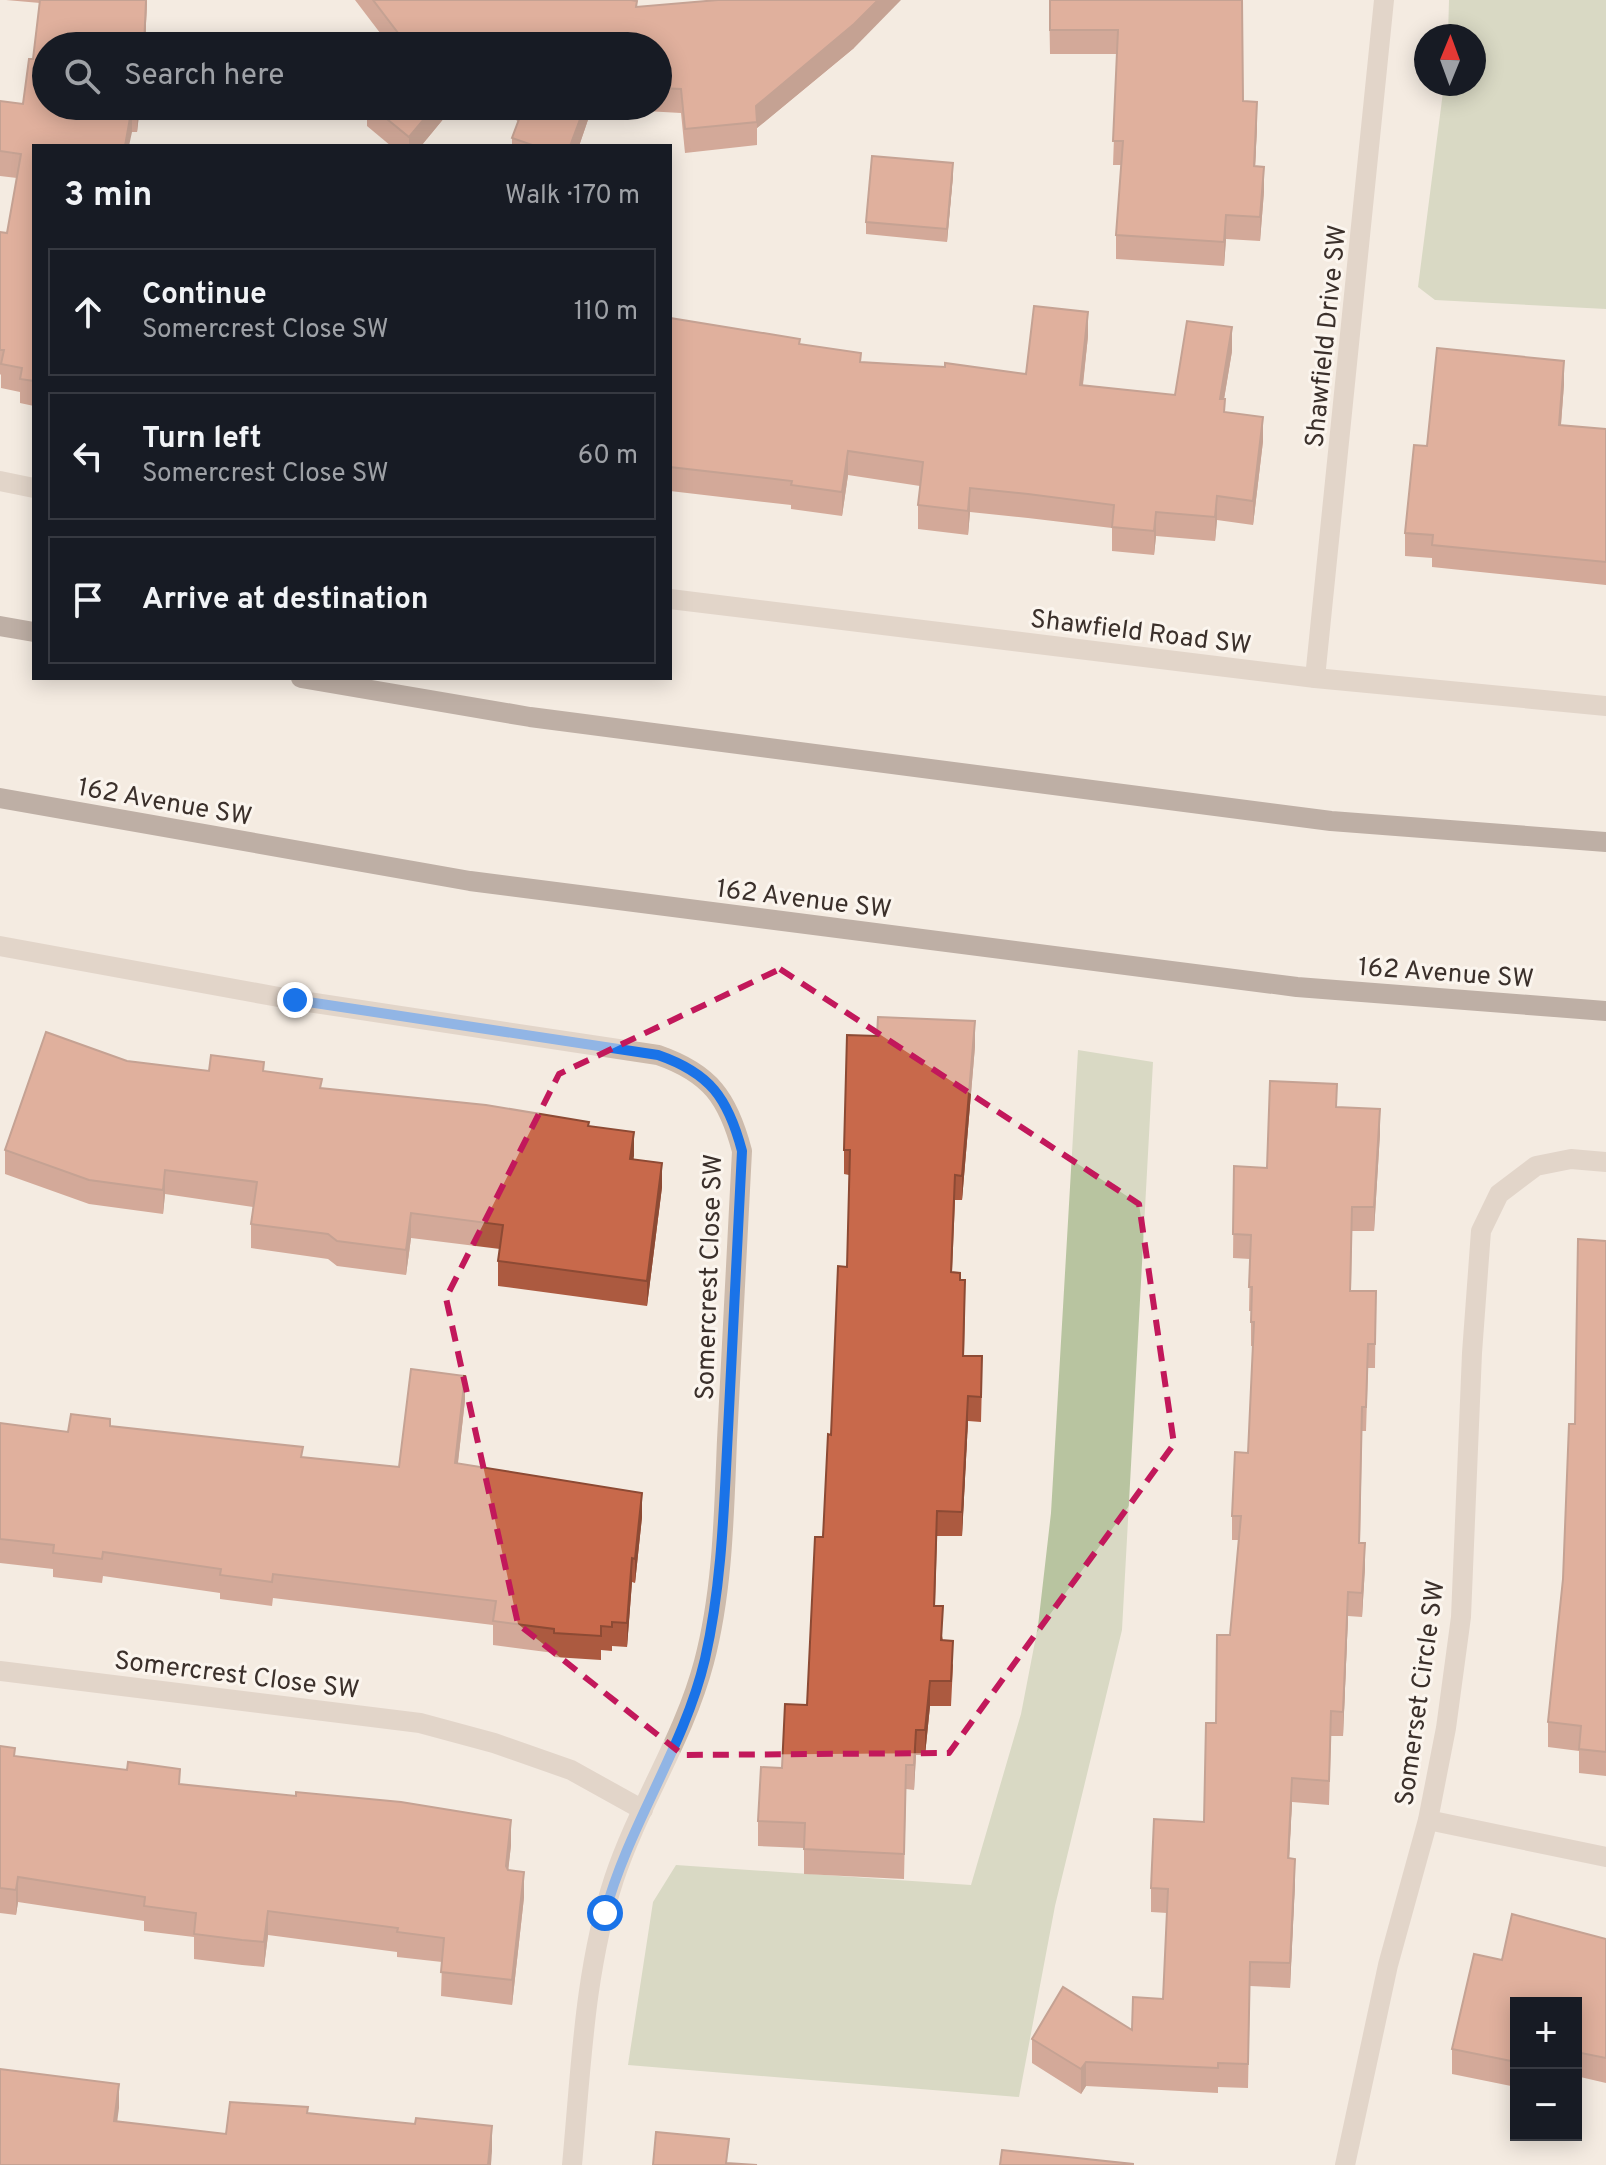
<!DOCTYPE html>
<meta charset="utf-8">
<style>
:root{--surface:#171b24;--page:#20242c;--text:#f1f3f6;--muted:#9ea1a6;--line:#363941}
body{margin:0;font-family:Overpass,sans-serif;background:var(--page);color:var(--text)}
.controls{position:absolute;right:24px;bottom:24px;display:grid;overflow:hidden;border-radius:0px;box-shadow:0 4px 20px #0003}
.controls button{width:72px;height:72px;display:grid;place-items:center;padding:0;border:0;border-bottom:2px solid var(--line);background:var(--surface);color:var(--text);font:40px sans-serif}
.compass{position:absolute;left:1414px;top:24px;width:72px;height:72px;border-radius:50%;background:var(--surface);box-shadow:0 4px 20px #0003;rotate:1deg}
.stop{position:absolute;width:24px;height:24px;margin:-18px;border:6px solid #1a73e8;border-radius:50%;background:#fff}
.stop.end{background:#1a73e8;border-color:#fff;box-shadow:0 2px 8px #0008}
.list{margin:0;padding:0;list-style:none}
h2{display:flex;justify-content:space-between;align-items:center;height:104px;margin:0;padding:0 32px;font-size:34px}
h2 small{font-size:26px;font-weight:400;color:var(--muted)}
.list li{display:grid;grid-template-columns:52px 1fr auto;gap:24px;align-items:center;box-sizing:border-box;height:128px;margin:0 16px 16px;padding:0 16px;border:2px solid var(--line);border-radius:0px}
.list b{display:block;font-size:30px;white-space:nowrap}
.list p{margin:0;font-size:26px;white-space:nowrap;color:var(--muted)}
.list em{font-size:26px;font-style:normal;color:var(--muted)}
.icon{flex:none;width:44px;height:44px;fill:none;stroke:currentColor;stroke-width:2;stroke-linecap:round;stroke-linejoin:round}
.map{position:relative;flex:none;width:1606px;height:2165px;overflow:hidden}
.search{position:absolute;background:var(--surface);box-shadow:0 4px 20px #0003;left:32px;top:32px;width:640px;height:88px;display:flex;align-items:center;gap:20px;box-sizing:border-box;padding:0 28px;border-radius:44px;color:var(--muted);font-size:30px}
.panel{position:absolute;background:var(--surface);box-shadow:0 4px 20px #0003;left:32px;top:144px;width:640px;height:536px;border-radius:0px}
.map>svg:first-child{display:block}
.green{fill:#b8c4a0}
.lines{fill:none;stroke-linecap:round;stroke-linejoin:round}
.minor{stroke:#cdbbac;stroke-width:20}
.major{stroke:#7d675c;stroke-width:20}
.wall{fill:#ac5a40}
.shaded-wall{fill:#8c4a34}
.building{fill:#c8694b;stroke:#8c4a34;stroke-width:2}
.route{stroke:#1a73e8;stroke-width:10}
.marked{fill:none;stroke:#c2185b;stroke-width:6;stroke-dasharray:16 10;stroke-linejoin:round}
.labels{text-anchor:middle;stroke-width:6;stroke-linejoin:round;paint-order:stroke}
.street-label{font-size:26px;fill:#3b302b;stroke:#fbf5ee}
</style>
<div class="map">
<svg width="1606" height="2165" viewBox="0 0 1606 2165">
<rect width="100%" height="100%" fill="#f4ebe1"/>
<g class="green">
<polygon points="1449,0 1606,0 1606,309 1435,300 1418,287 1444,84 1474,84 1474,36 1448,36"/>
<polygon points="1078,1050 1153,1062 1122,1630 1055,1906 1019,2097 628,2065 653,1902 676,1865 971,1885 1021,1714 1038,1626 1051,1513"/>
</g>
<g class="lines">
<g class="minor">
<polyline points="0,481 34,488"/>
<polyline points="670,599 1315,678 1606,706"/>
<polyline points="1315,678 1384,0"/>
<path d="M 0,946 L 295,1000 L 658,1055 C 710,1073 728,1098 742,1151 C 737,1247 732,1343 727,1440 C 724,1513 723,1590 704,1662 C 684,1738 639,1804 614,1879 C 584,1971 581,2070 572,2165"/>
<polyline points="0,1671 420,1723 494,1743 571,1770 643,1810"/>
<polyline points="1428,1820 1606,1857"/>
<polyline points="1345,2165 1388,1965 1428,1820 1446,1728 1461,1617 1472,1353 1481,1231 1499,1194 1536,1166 1571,1159 1606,1162"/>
</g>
<g class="major">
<polyline points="0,626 34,632"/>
<polyline points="301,678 530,717 1331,821 1606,842"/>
<polyline points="0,798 470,881 1297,987 1606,1011"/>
</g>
</g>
<g class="wall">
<polygon points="6,0 147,0 145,46 46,46 46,106 140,106 137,132 132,132 34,146 34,406 20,403 20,392 1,388 1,375 0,374 0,232 7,233 17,178 0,176 0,101 23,104 33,59 40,3"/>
<polygon points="355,0 631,0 637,7 854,48 757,128 757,145 685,153 681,113 592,108 579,146 512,146 512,138 518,121 487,106 658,106 658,46 390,46"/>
<polygon points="1049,0 1242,0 1243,101 1257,126 1255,167 1264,191 1260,241 1226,239 1224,266 1116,259 1116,235 1121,165 1113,165 1117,54 1050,54"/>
<polygon points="367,106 454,106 421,146 391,146 367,126"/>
<polygon points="953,176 947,242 866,234 866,222"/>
<polygon points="670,318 800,345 861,362 1026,374 1088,336 1083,385 1175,395 1232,351 1224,399 1225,412 1263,441 1253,525 1217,520 1215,541 1156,536 1154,555 1112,551 1112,528 1028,518 970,512 968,535 918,529 918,505 920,486 848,475 842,516 791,509 791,505 670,491"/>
<polygon points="1564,384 1561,425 1606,429 1606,585 1432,567 1432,558 1405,556 1405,533 1427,446"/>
<polygon points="975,1046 962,1200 955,1200 952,1272 960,1280 965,1305 964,1356 982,1381 981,1422 968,1421 962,1536 937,1536 935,1606 943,1640 953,1665 951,1706 930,1706 925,1755 916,1755 914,1790 906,1789 904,1879 804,1874 804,1848 758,1846 758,1821 782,1768 807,1705 847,1267 849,1175 844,1174 844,1150"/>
<polygon points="127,1061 209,1071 264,1071 322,1088 589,1126 634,1159 662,1187 647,1306 498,1286 498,1261 500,1249 411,1238 406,1275 337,1266 328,1259 251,1248 251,1224 253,1207 165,1194 163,1214 89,1204 5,1174 5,1150"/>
<polygon points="1337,1107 1380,1133 1374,1231 1352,1231 1351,1291 1376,1291 1375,1368 1368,1368 1366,1431 1362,1431 1360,1543 1365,1567 1362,1617 1348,1616 1343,1736 1331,1736 1329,1805 1292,1802 1289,1858 1295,1883 1290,1988 1250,1986 1248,2088 1218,2087 1218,2093 1086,2086 1081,2094 1032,2063 1032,2039 1132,2030 1163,1999 1167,1913 1151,1912 1151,1888 1204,1822 1216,1723 1230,1635 1239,1540 1232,1540 1232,1516 1248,1453 1253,1346 1251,1346 1251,1311 1249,1311 1250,1259 1233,1258 1234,1166 1267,1168"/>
<polygon points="1606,1241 1606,1776 1579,1773 1579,1751 1548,1747 1548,1722 1563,1579 1575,1424"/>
<polygon points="465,1400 458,1463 642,1517 635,1583 632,1582 627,1647 612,1646 612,1651 601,1650 601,1660 554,1657 554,1653 493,1645 493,1625 273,1598 272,1606 220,1599 220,1593 103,1576 102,1583 53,1577 53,1569 0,1563 0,1423 68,1432 110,1426 303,1457 399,1467"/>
<polygon points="0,1746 15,1756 180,1784 511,1845 508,1870 524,1897 512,2005 441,1996 442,1962 397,1957 397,1952 268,1935 264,1967 242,1965 194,1959 194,1937 144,1931 144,1921 18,1902 16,1915 0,1913"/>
<polygon points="1606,1939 1606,2083 1576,2076 1576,2003 1516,2003 1516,2087 1452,2074 1452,2049 1502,1960"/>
</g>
<g class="shaded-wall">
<polygon points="146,0 147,0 145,46 144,46"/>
<polygon points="878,0 901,0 854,48 757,128 756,106"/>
<polygon points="1257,102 1257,126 1254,190 1254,166"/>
<polygon points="137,106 140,106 137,132"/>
<polygon points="435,106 454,106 421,146 409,146 409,137"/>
<polygon points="585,106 592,106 592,108 579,146 570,146"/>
<polygon points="132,107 132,132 129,146 125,146"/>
<polygon points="953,163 953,176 947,242 947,229"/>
<polygon points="1264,167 1264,191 1260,241 1260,217"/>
<polygon points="1226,215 1226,239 1224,266 1224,242"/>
<polygon points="1088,312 1088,336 1080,409 1080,385"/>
<polygon points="1232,327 1232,351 1220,423 1220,399"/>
<polygon points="1564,361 1564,384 1559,448 1559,425"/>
<polygon points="1263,417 1263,441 1253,525 1253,501"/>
<polygon points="848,451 848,475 842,516 842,492"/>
<polygon points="970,488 970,512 968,535 968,511"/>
<polygon points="1217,496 1217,520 1215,541 1215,517"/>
<polygon points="1156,512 1156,536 1154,555 1154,531"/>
<polygon points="975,1021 975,1046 962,1200 962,1176"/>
<polygon points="1380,1109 1380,1133 1374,1231 1374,1207"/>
<polygon points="634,1132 634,1156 630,1183 630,1159"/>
<polygon points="662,1163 662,1187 647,1306 647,1281"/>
<polygon points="165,1170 165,1194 163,1214 163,1190"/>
<polygon points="411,1213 411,1238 406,1275 406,1250"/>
<polygon points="465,1376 465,1400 455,1487 455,1463"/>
<polygon points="968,1396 968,1421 962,1536 962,1512"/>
<polygon points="642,1493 642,1517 635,1583 635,1559"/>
<polygon points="1365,1543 1365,1567 1362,1617 1362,1593"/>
<polygon points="632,1558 632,1582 627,1647 627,1623"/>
<polygon points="1348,1592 1348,1616 1343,1736 1343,1712"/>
<polygon points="930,1681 930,1706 925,1755 925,1730"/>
<polygon points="916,1730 916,1755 914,1790 914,1765"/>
<polygon points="1292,1778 1292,1802 1288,1883 1288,1858"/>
<polygon points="511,1820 511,1845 506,1890 506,1866"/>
<polygon points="1295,1859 1295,1883 1290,1988 1290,1963"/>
<polygon points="524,1872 524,1897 512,2005 512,1980"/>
<polygon points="18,1877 18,1902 16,1915 16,1890"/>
<polygon points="268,1911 268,1935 264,1967 264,1942"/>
<polygon points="1086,2062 1086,2086 1081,2094 1081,2069"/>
<polygon points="119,2084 119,2108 114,2146 114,2121"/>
<polygon points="492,2126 492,2151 491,2165 488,2165"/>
</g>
<g class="building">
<polygon points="40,0 146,0 144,46 46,46 46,106 137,106 137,108 132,107 125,146 34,146 34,381 20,379 22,368 1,364 4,350 0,350 0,232 7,233 21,154 0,151 0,101 23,104 29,59 33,59"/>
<polygon points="373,0 631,0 637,1 636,7 718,0 878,0 854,24 756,106 757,122 685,129 681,89 658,88 658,46 408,46"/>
<polygon points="1050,0 1242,0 1243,101 1257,102 1254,166 1264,167 1260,217 1226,215 1224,242 1116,235 1123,141 1113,141 1118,30 1050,30"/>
<polygon points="371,106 435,106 409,137"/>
<polygon points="524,106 585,106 570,146 535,146 512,138"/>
<polygon points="872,156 953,163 947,229 866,222"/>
<polygon points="1034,306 1088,312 1080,385 1175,395 1187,321 1232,327 1220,399 1225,399 1224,412 1263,417 1253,501 1217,496 1215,517 1156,512 1154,531 1112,527 1114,505 1028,494 970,488 968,511 918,505 923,462 848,451 842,492 791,485 792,481 670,467 670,318 800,339 799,344 861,353 860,362 945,367 945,363 1026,374"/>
<polygon points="1437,348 1564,361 1559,425 1606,429 1606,562 1432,545 1433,535 1405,533 1414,445 1427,446"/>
<polygon points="878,1017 975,1021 962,1176 955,1175 951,1272 960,1273 960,1280 965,1280 963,1356 982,1356 981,1397 968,1396 962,1512 937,1511 934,1606 943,1606 941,1640 953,1641 951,1681 930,1681 925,1730 916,1730 914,1765 906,1765 904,1854 804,1849 805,1823 758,1821 761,1767 782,1768 785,1704 807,1705 815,1537 823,1537 828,1434 831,1435 838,1266 847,1267 850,1150 844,1150 847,1035 877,1036"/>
<polygon points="46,1032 127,1061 209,1071 211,1055 264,1062 263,1071 322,1079 320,1088 486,1105 589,1122 588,1126 634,1132 630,1159 662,1163 647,1281 498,1261 503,1225 411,1213 406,1250 337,1241 328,1234 251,1224 257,1182 165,1170 163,1190 89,1180 5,1150"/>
<polygon points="1270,1081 1337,1084 1336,1107 1380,1109 1374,1207 1352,1207 1350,1291 1376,1291 1375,1344 1368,1344 1366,1407 1362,1407 1359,1543 1365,1543 1362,1593 1348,1592 1343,1712 1331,1711 1329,1781 1292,1778 1288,1858 1295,1859 1290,1963 1250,1962 1248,2064 1218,2063 1218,2068 1086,2062 1081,2069 1032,2039 1063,1987 1132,2030 1133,1997 1163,1999 1168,1889 1151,1888 1154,1819 1204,1822 1206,1723 1216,1723 1217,1635 1230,1635 1241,1516 1232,1516 1235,1452 1248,1453 1254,1322 1251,1322 1252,1287 1249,1287 1251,1235 1233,1234 1234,1166 1267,1168"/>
<polygon points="1578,1239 1606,1241 1606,1752 1579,1749 1581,1726 1548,1722 1563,1579 1569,1424 1575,1424"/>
<polygon points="411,1369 465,1376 455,1463 642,1493 635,1559 632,1558 627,1623 612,1622 612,1627 601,1626 601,1636 554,1633 554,1629 493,1621 496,1601 273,1574 272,1582 220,1575 221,1569 103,1552 102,1559 53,1553 54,1545 0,1539 0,1423 68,1432 71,1414 110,1419 110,1426 303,1447 301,1457 399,1467"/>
<polygon points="0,1746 15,1748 14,1756 127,1770 128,1762 180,1769 179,1784 296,1796 296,1792 401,1802 511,1820 506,1866 508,1870 524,1872 512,1980 441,1972 444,1938 397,1932 398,1928 268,1911 264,1942 242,1940 194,1934 196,1913 144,1906 145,1897 18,1877 16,1890 0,1888"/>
<polygon points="1512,1914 1606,1939 1606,2058 1576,2052 1576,2003 1516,2003 1516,2062 1452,2049 1474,1954 1502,1960"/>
<polygon points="0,2069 119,2084 114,2121 226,2134 230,2102 308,2107 307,2113 415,2124 416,2118 492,2126 488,2165 0,2165"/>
<polygon points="656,2132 729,2139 726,2163 757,2165 653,2165"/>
<polygon points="1002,2150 1133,2164 1133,2165 1000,2165"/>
</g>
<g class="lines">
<path class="route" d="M 295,1000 L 658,1055 C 710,1073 728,1098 742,1151 C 737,1244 733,1337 728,1430 C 724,1506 722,1584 705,1659 C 684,1748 629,1824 605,1913"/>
</g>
<path d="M0 0H1606V2165H0ZM 780,969 L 1139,1204 L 1174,1444 L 949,1753 L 683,1755 L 518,1624 L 446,1298 L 559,1074 Z" fill="#f4ebe1" fill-opacity=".55" fill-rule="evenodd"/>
<path class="marked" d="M 780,969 L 1139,1204 L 1174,1444 L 949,1753 L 683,1755 L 518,1624 L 446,1298 L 559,1074 Z"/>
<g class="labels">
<g class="street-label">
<text transform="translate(1325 336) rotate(-84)" y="9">Shawfield Drive SW</text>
<text transform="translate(1141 631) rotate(7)" y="9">Shawfield Road SW</text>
<text transform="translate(165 801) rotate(10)" y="9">162 Avenue SW</text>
<text transform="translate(804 898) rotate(7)" y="9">162 Avenue SW</text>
<text transform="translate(1446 972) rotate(4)" y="9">162 Avenue SW</text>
<text transform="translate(708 1277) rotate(-88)" y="9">Somercrest Close SW</text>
<text transform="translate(237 1674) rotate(7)" y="9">Somercrest Close SW</text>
<text transform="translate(1419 1693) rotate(-82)" y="9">Somerset Circle SW</text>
</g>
</g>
</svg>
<div class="controls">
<button>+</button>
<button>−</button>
</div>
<svg class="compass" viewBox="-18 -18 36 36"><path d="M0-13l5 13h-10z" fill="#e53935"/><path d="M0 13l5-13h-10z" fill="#9ea1a6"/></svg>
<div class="stop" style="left:605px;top:1913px"></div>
<div class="stop end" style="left:295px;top:1000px"></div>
<div class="search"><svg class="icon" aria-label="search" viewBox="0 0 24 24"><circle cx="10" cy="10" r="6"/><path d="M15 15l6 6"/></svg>Search here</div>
<section class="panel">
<h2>3 min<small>Walk · 170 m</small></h2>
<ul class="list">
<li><svg class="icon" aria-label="ahead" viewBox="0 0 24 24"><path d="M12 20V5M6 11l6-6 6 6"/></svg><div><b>Continue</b><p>Somercrest Close SW</p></div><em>110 m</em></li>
<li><svg class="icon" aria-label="left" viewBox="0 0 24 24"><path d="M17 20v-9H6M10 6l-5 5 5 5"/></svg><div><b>Turn left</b><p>Somercrest Close SW</p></div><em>60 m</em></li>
<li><svg class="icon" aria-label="arrive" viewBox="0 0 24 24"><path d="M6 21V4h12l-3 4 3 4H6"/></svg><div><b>Arrive at destination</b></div></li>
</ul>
</section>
</div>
